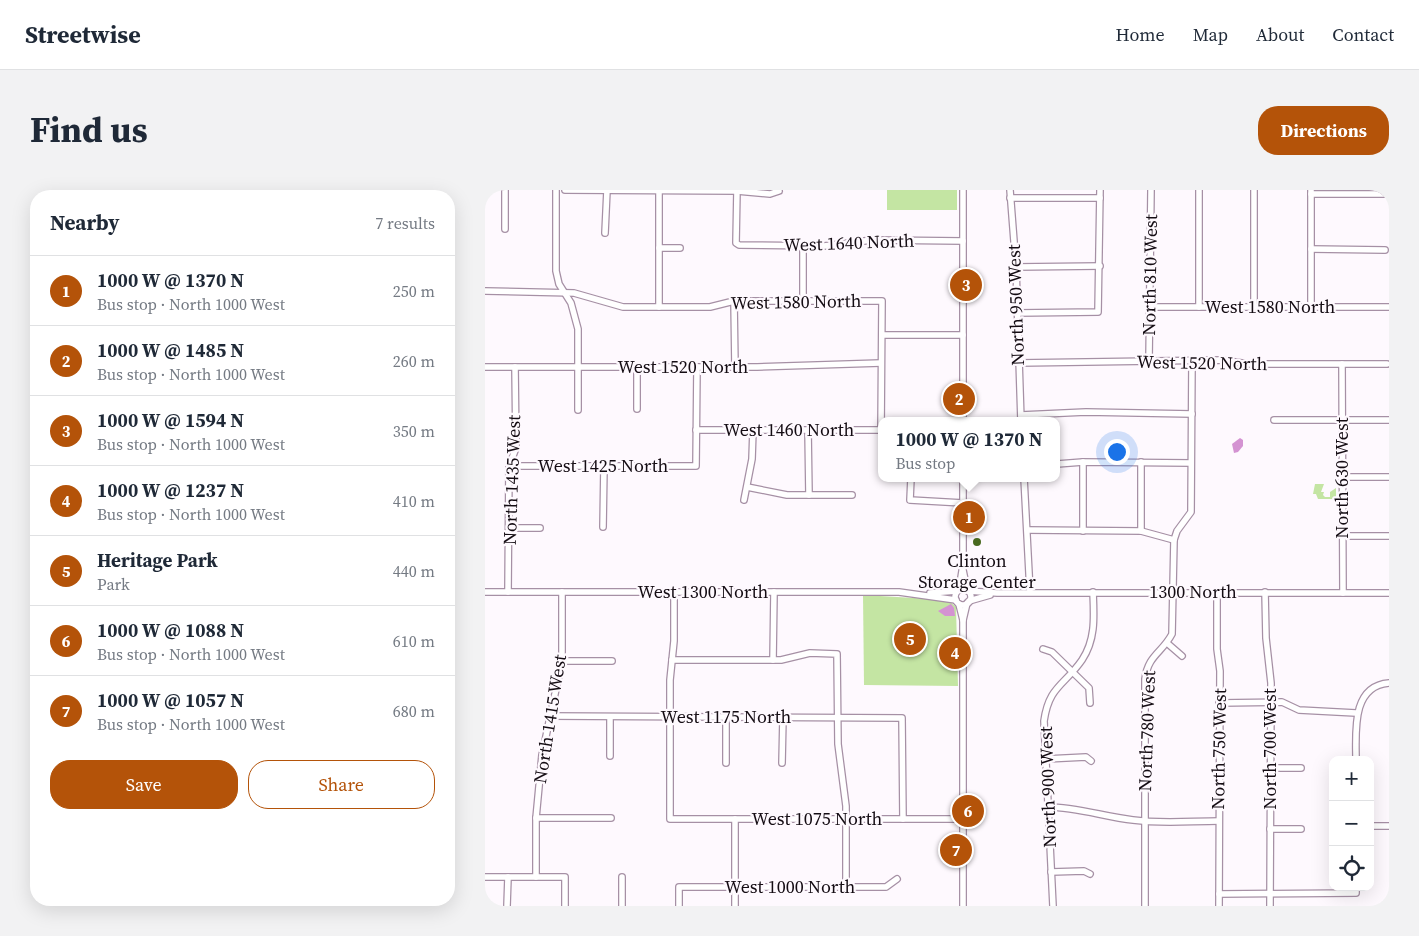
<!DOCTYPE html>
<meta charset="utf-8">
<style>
:root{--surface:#fff;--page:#f2f2f3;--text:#1f2937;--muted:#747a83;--line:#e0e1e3;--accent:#b45309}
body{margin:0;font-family:"Source Serif 4",serif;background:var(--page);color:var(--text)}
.controls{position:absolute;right:15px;bottom:15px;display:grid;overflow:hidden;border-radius:10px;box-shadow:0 5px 20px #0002}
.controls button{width:45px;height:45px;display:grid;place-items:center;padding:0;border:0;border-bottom:1px solid var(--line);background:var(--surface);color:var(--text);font:25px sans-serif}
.you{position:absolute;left:631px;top:261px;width:18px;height:18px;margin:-12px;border:4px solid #fff;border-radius:50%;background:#1a73e8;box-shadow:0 0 0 8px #1a73e833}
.badge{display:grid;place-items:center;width:32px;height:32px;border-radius:50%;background:var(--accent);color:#fff;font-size:16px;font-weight:700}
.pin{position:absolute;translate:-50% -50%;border:2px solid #fff;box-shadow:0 1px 5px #0006}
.popup{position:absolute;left:393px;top:227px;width:182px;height:65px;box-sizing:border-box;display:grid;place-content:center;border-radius:10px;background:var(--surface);filter:drop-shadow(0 1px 4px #0005);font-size:16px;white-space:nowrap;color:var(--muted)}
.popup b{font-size:19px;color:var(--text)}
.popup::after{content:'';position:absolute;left:50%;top:100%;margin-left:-10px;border:10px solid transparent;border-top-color:var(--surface)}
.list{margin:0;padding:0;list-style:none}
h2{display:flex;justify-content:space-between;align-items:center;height:65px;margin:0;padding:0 20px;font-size:21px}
h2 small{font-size:16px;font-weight:400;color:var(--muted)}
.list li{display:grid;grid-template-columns:32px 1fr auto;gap:15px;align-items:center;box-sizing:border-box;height:70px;padding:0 20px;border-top:1px solid var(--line)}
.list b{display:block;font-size:19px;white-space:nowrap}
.list p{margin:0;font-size:16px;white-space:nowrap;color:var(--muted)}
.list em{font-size:16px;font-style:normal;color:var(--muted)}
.actions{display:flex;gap:10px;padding:15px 20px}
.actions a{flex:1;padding:11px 0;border:1px solid var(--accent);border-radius:20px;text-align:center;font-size:18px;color:var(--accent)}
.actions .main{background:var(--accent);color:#fff}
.icon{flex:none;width:28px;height:28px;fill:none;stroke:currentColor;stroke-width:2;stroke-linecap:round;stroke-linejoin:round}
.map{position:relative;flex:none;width:904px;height:716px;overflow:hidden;border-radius:20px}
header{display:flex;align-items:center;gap:30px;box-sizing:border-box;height:70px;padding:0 25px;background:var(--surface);border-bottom:1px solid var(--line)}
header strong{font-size:24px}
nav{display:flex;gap:28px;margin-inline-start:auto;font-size:18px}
.intro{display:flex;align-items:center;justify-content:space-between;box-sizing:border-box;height:120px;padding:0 30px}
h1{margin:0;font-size:35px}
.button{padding:12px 22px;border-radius:20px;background:var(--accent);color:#fff;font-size:18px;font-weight:700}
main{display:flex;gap:30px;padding:0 30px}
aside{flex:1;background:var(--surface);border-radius:20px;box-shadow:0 5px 20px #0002}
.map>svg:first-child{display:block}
.green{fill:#c4e5a3}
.water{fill:#d493d2}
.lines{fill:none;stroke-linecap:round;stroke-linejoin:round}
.minor-casing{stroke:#a690a5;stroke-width:8}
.minor{stroke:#fff;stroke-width:5.5}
.poi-dot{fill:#49691f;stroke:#fef9fe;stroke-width:2}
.labels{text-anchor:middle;stroke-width:4.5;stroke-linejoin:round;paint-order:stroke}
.street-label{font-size:18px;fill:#140c13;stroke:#fef9fe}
.poi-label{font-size:18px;fill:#140c13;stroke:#fef9fe}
</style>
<header>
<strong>Streetwise</strong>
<nav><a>Home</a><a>Map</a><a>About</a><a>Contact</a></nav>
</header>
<div class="intro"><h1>Find us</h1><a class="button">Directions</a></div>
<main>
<aside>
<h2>Nearby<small>7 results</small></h2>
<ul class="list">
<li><span class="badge">1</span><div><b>1000 W @ 1370 N</b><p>Bus stop · North 1000 West</p></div><em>250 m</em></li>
<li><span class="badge">2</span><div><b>1000 W @ 1485 N</b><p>Bus stop · North 1000 West</p></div><em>260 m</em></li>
<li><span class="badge">3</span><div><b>1000 W @ 1594 N</b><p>Bus stop · North 1000 West</p></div><em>350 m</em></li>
<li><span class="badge">4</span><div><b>1000 W @ 1237 N</b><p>Bus stop · North 1000 West</p></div><em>410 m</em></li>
<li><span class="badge">5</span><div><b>Heritage Park</b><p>Park</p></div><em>440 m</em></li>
<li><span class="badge">6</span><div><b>1000 W @ 1088 N</b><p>Bus stop · North 1000 West</p></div><em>610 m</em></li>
<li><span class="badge">7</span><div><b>1000 W @ 1057 N</b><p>Bus stop · North 1000 West</p></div><em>680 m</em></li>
</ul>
<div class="actions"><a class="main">Save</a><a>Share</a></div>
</aside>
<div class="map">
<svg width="904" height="716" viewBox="0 0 904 716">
<rect width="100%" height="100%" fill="#fef9fe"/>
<g class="green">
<rect x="402" y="0" width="70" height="20"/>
<polygon points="830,294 839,294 836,302 839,302 838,305 840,307 845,307 845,302 851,298 851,309 833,309 831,304 828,304"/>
<polygon points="378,405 463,410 471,417 473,496 379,495"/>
</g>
<g class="water">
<polygon points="755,248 758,250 758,256 753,262 749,263 747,254"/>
<polygon points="466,414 469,418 470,426 460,426 453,421"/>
</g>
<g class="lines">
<defs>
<g id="minor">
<polyline points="20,0 20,39"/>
<polyline points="71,0 71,81 74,94 86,113 93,139 93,220"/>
<polyline points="80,0 252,1 285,4 294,1"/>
<polyline points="252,0 251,53 254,55 339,56 387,50 478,51"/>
<polyline points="478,0 478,231"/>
<polyline points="525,0 531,77 536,231"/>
<polyline points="714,0 714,117"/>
<polyline points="826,0 826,117"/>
<polyline points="826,4 904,4"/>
<polyline points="525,8 615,8"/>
<polyline points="120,43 122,0"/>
<polyline points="174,58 195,58"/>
<polyline points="826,59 900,60"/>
<polyline points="531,77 615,76"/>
<polyline points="0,101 89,103 138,117 225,117 249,111 397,111 396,240"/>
<polyline points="249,111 250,177"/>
<polyline points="318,111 318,56"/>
<polyline points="174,117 174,0"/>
<polyline points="665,117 904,117"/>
<polyline points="769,117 769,0"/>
<polyline points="532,123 613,122 615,0"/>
<polyline points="398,145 478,145"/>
<polyline points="664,171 666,0"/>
<polyline points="533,173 737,170 763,174 902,174"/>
<polyline points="857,174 858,403"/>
<polyline points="0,177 272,177 396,173"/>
<polyline points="152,219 152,177"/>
<polyline points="536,225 601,222 707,224"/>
<polyline points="789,230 904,230"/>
<polyline points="211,240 396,240"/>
<polyline points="323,240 324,305"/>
<polyline points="598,272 598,341"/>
<polyline points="656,272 656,341"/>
<polyline points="572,274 598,272 706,273"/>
<polyline points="24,276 211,276 212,177"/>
<polyline points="857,287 904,287"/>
<polyline points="426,288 425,310 478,313"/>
<polyline points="539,288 545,402"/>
<polyline points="262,297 302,305 367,305"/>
<polyline points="259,310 267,269 268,240"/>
<polyline points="118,337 119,276"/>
<polyline points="24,338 55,338"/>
<polyline points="543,340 656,341 689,350"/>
<polyline points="857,346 904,346"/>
<polyline points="478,380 482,400"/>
<circle cx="478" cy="407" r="8"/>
<polyline points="474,400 478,375 478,288"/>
<polyline points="483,401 512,403 904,403"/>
<polyline points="0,402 414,402 471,410"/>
<polyline points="23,402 24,276 31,258 30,177"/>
<polyline points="189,402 189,451 185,490 185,629 478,629"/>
<polyline points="732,402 732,459 735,481 734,716"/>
<polyline points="780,402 781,448 786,493 785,716"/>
<polyline points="445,403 472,401"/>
<polyline points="484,411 505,405"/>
<polyline points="474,414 478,430 478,716"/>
<polyline points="478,430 482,413"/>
<polyline points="682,453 697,466"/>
<polyline points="558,459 567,462 604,498 605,513"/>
<polyline points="187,470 296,470 325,463 352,464 353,554 361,616 361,697"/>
<polyline points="288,470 289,402"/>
<polyline points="77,471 127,471"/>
<polyline points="734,513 797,512 814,520 871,523"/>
<polyline points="65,526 417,528 418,629"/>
<polyline points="125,527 125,566"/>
<polyline points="561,569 601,567 606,571"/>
<path d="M 871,570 C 871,542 866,496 904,493"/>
<polyline points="241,573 241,527"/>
<polyline points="297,573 298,527"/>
<polyline points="786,578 816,578"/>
<path d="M 563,617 C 592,617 620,627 648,630 C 676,634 706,631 734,631"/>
<polyline points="51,628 126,628"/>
<polyline points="250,629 250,716"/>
<polyline points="885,636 904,636"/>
<polyline points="785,639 816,639"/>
<polyline points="566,682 599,681 605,684"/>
<polyline points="0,687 80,687 80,716"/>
<polyline points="51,687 51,628 57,565 77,471 77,402"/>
<polyline points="734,704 871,703 871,697"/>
<polyline points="22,716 23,687"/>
<polyline points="137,716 137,687"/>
<polyline points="194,716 194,697 401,697 412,689"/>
<path d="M 568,716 L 559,531 C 564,496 579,496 597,470 C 611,449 609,426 608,402"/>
<path d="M 660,716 L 660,489 C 663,465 677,463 687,444 L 689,350 L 692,341 L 706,322 L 707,170"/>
</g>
</defs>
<use href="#minor" class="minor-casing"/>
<use href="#minor" class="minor"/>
</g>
<circle class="poi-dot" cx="492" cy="352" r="5"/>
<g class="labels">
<g class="street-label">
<text transform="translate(364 53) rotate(-2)" y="6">West 1640 North</text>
<text transform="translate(665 85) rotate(-89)" y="6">North 810 West</text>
<text transform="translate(311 112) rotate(-1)" y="6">West 1580 North</text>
<text transform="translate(531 115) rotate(-92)" y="6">North 950 West</text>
<text x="785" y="123">West 1580 North</text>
<text transform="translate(717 173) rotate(1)" y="6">West 1520 North</text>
<text x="198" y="183">West 1520 North</text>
<text x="304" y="246">West 1460 North</text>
<text x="118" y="282">West 1425 North</text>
<text transform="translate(857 288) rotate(-90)" y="6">North 630 West</text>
<text transform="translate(27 290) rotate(-88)" y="6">North 1435 West</text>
<text x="218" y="408">West 1300 North</text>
<text x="708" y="408">1300 North</text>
<text x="241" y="533">West 1175 North</text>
<text transform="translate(65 529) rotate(-81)" y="6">North 1415 West</text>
<text transform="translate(662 541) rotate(-88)" y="6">North 780 West</text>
<text transform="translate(734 559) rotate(-89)" y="6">North 750 West</text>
<text transform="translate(785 559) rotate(-90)" y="6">North 700 West</text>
<text transform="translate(563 597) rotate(-92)" y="6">North 900 West</text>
<text x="332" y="635">West 1075 North</text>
<text x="305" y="703">West 1000 North</text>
</g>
<g class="poi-label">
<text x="492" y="377">Clinton<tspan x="492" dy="21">Storage Center</tspan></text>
</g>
</g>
</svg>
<div class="controls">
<button>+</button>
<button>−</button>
<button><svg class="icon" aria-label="locate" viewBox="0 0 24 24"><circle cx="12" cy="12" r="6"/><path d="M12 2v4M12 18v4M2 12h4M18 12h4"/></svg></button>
</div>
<div class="you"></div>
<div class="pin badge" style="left:484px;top:327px">1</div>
<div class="popup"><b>1000 W @ 1370 N</b>Bus stop</div>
<div class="pin badge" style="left:474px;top:209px">2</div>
<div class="pin badge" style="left:481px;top:95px">3</div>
<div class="pin badge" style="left:470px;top:463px">4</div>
<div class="pin badge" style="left:425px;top:449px">5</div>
<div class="pin badge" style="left:483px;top:621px">6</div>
<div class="pin badge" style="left:471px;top:660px">7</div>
</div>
</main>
